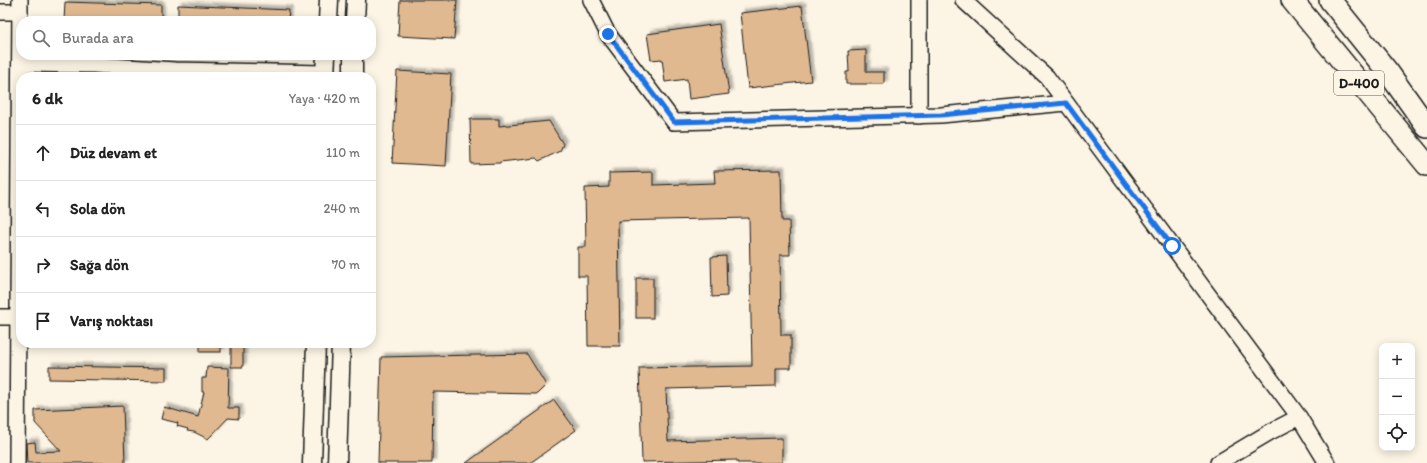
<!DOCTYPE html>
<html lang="tr">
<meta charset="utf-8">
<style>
:root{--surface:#fff;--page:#f2f2f2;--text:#222;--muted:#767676;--line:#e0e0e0}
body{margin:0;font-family:Itim,sans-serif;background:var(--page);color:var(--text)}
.controls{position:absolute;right:12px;bottom:12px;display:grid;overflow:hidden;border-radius:8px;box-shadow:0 2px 10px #0003}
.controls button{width:36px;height:36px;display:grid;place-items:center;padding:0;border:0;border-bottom:1px solid var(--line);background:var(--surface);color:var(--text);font:20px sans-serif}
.stop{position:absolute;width:12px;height:12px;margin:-9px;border:3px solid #1a73e8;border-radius:50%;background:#fff}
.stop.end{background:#1a73e8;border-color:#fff;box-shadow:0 1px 4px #0008}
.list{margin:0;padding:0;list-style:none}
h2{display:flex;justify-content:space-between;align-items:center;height:52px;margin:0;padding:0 16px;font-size:17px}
h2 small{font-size:13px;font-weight:400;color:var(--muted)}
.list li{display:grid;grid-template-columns:26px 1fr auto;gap:12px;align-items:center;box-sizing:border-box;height:56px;padding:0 16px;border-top:1px solid var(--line)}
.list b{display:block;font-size:15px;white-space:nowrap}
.list em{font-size:13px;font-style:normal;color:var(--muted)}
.icon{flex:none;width:22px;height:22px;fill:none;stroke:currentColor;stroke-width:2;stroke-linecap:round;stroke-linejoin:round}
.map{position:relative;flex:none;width:1427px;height:463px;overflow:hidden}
.search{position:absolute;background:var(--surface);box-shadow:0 2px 10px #0003;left:16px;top:16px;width:360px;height:44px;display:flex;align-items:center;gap:10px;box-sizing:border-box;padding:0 14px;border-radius:16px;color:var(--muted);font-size:15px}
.panel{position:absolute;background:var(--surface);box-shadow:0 2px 10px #0003;left:16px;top:72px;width:360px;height:276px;border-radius:16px}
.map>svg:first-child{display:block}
.building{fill:#e0b990;stroke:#1c1c1c;filter:url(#shadow)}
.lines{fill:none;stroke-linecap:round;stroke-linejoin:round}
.minor-casing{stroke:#1c1c1c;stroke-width:18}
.major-casing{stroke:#1c1c1c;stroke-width:21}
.highway-casing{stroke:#1c1c1c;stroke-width:24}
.minor{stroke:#fcf5e5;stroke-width:15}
.major{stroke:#fcf5e5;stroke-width:18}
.highway{stroke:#fcf5e5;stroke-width:21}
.route{stroke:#1a73e8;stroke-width:5}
.labels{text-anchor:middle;stroke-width:4;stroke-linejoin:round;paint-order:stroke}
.shield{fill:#fcf5e5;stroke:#5f5d58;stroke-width:1}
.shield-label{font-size:14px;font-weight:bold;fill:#1c1c1c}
</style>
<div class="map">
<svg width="1427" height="463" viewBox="0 0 1427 463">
<defs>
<filter id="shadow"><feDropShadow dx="3.5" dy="-3.5" stdDeviation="1" flood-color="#0004"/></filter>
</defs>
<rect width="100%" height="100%" fill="#fcf5e5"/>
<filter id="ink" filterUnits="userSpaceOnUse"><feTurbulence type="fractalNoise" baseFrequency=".025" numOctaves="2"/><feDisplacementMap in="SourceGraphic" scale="8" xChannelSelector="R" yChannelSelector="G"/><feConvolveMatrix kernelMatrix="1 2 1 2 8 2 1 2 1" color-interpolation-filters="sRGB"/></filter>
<g filter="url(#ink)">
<g class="building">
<polygon points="400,0 457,0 454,39 398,36"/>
<polygon points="65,2 161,5 161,21 64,21"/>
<polygon points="178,5 289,10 288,21 178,21"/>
<polygon points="802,6 811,81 748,88 740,13"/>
<polygon points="719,24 729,94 689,99 687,79 665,82 662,59 651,60 647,34"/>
<polygon points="866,50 866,72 884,72 884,84 846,84 846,72 849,72 848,51"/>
<polygon points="397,71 451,74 446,166 392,163"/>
<polygon points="470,119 499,119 499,126 549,121 563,144 560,151 539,161 536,158 500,162 500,163 471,164"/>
<polygon points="781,170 782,221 789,221 790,255 780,255 781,335 791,335 791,368 776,368 776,386 666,389 668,441 782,438 782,463 737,463 737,460 642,462 639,368 752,366 749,218 618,221 620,346 588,346 587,276 578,276 578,247 586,247 585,188 609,187 609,173 653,172 653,185 715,183 714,171"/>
<polygon points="726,256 727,296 712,297 711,257"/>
<rect x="636" y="278" width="17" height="40"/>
<rect x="200" y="343" width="21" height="9"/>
<polygon points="231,346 243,347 243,367 231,367"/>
<polygon points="527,354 546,385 537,394 433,392 432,463 378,463 381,357"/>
<polygon points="49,366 166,368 166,381 49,379"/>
<polygon points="207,367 229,368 228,408 239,408 239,419 228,418 208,439 194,432 187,431 188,429 177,426 178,423 161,419 164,407 198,417 204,392 202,392 202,378 206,378"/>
<polygon points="554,400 576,430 530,463 466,463"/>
<polygon points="123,406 125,463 27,463 26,443 35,442 36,452 61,451 35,423 35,410"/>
</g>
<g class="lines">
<defs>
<g id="minor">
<polyline points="591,0 608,34 674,122 941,115 1066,103"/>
<polyline points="919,0 919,116"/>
<polyline points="963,0 1047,77 1299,417"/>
<polyline points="0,12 20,12"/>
<polyline points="20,64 94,65 175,70 325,73"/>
<polyline points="0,317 19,317"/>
<polyline points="17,463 20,0"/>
<polyline points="1218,463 1270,432 1299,417 1327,463"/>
</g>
<g id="major">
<polyline points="328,21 329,0"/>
<polyline points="355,21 356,0"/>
<polyline points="325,77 326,55"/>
<polyline points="353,77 353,55"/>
<polyline points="312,463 316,343"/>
<polyline points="337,463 341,343"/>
</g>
<g id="highway">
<polyline points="1292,0 1427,165"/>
<polyline points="1330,0 1388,72 1427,127"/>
</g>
</defs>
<use href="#minor" class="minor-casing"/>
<use href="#major" class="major-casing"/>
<use href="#highway" class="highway-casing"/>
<use href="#minor" class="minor"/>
<use href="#major" class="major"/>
<use href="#highway" class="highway"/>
</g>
</g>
<g class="lines" filter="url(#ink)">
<polyline class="route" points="608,34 674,122 941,115 1066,103 1172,246"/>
</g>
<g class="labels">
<rect class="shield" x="1334" y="71" width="50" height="24" rx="3"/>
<g class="shield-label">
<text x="1359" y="88">D-400</text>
</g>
</g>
</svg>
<div class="controls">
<button>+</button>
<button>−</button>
<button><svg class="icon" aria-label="locate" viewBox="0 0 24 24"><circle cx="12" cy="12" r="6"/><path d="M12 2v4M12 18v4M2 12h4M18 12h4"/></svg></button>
</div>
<div class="stop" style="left:1172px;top:246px"></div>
<div class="stop end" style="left:608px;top:34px"></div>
<div class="search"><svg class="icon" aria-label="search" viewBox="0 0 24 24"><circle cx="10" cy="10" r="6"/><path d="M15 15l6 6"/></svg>Burada ara</div>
<section class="panel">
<h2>6 dk<small>Yaya · 420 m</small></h2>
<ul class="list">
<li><svg class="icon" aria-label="ahead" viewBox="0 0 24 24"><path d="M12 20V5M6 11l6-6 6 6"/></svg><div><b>Düz devam et</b></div><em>110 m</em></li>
<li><svg class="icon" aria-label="left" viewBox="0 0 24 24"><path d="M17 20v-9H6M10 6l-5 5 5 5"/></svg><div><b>Sola dön</b></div><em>240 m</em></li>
<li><svg class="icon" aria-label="right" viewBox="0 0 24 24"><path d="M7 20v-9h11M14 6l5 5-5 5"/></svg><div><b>Sağa dön</b></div><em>70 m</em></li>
<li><svg class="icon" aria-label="arrive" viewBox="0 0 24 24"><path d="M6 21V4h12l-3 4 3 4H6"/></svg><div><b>Varış noktası</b></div></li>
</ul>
</section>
</div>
